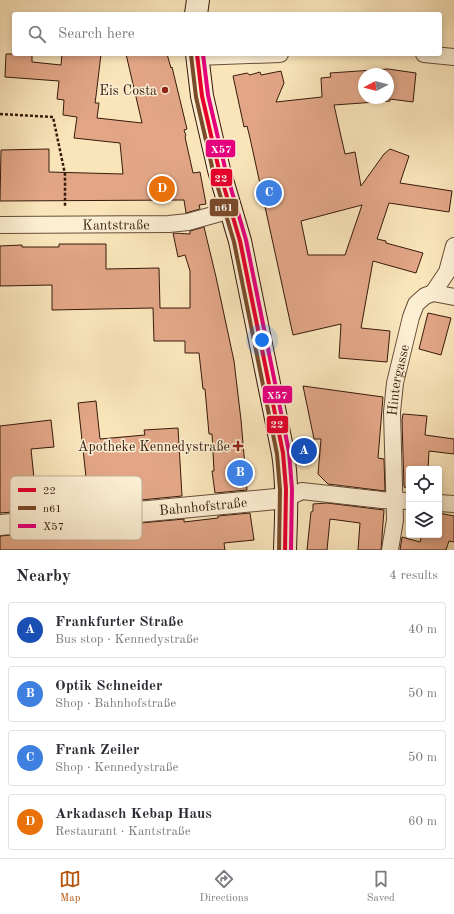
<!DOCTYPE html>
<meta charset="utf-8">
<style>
:root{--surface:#fff;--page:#f7f7f7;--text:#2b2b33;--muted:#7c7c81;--line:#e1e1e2;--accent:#b45309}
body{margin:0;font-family:"Old Standard TT",serif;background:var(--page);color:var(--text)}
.controls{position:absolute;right:12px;bottom:12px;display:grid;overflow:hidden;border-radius:4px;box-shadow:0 2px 6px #0003}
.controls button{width:36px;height:36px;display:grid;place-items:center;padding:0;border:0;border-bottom:1px solid var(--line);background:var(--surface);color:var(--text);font:20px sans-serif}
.compass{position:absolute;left:358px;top:68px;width:36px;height:36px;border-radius:50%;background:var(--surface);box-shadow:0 2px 6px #0003;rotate:263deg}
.you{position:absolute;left:262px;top:340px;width:14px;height:14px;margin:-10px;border:3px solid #fff;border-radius:50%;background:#1a73e8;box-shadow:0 0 0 6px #1a73e833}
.badge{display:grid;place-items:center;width:26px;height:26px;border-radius:50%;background:var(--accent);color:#fff;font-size:13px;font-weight:700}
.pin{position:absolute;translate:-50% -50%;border:2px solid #fff;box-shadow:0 1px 4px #0006}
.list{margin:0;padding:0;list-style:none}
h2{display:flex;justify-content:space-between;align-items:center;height:52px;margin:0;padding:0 16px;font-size:17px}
h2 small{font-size:13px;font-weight:400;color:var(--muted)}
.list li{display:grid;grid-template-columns:26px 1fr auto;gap:12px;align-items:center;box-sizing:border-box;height:56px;margin:0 8px 8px;padding:0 8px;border:1px solid var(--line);border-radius:4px}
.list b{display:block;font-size:15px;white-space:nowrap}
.list p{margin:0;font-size:13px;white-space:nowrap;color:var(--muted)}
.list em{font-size:13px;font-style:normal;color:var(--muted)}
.icon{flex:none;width:22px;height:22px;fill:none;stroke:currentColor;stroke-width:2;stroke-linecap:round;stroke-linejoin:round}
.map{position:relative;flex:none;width:454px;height:550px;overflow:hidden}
.search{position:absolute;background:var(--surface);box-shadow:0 2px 6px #0003;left:12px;right:12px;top:12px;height:44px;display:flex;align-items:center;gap:10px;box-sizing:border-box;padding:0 14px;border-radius:4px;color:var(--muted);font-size:15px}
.sheet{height:308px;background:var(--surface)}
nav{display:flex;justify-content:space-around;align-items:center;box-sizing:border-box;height:56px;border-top:1px solid var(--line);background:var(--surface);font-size:11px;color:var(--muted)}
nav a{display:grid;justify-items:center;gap:2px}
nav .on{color:var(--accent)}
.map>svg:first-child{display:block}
.building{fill:#e2a687;stroke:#361a0b;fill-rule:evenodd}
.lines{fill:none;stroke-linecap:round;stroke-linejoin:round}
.minor-casing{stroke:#674d37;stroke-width:18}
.tertiary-casing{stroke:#674d37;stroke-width:22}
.secondary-casing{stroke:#361a0b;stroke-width:24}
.path{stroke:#361a0b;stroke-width:2.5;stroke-dasharray:3 2;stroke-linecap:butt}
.minor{stroke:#fceed3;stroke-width:16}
.tertiary{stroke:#fceed3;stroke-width:20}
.secondary{stroke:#fceed3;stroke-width:22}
.bus-1-casing{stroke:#fceed3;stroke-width:7}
.bus-2-casing{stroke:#fceed3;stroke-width:7}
.bus-3-casing{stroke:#fceed3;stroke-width:7}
.bus-1{stroke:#e4002b;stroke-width:4}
.bus-2{stroke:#7a4b2a;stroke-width:4}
.bus-3{stroke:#e5007d;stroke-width:4}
.poi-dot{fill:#8f2418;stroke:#fceed3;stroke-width:1.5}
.labels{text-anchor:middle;stroke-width:3;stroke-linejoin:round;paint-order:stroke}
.poi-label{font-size:14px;fill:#361a0b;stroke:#fceed3;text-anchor:end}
.street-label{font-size:14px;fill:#361a0b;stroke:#fceed3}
.key{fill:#fceed3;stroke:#c1ae97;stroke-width:1}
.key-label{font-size:11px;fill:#361a0b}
.line-badge{stroke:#fceed3;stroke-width:1.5}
.badge-label{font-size:11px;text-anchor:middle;font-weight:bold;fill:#fff}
</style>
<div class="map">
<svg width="454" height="550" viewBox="0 0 454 550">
<rect width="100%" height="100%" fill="#fae5bb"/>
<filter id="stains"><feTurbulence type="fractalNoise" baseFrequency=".005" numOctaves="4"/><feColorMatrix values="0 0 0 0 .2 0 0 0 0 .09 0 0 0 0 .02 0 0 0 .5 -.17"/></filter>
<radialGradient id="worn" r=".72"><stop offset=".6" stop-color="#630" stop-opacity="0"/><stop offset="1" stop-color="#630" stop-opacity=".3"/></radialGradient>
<g class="building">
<polygon points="6,54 32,54 32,62 61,65 62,54 101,54 96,96 95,103 99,103 97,118 142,123 126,54 167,54 171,68 172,67 187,129 184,130 186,136 185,137 193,173 200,172 206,204 199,205 200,209 186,213 184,200 0,201 1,150 49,149 49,172 123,174 120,143 74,138 77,117 63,115 64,100 57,99 59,81 5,77"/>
<path d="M 388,69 L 416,73 L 413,102 L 390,99 L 390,101 L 334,105 L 345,154 L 355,152 L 361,186 L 384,154 L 390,149 L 409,156 L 400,183 L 452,191 L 449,212 L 389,203 L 377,239 L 386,241 L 386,243 L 423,253 L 416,273 L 373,261 L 361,328 L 390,331 L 387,362 L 339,358 L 341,324 L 293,335 L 250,138 L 247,126 L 244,127 L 233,76 L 247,73 L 250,75 L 260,72 L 261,75 L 281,71 L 284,83 L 276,102 L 322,97 L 321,78 L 331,77 L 330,73 ZM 364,74 L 388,74 L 388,98 L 364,98 ZM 362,205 L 345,255 L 308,255 L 301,221 Z"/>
<polygon points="204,227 216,277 234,361 241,420 247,490 215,493 212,471 214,471 212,434 209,434 205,389 203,389 199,353 185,353 185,341 154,341 153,308 52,310 52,285 0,286 0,246 22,245 22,247 59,247 59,244 106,244 106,269 159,268 160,308 190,308 190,271 185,255 178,257 173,233 190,234 190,231"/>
<polygon points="428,313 451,318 441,355 419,349"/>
<polygon points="303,386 383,397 378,458 384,459 385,491 328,484 318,474 321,439 314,439"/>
<polygon points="96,401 100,439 145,435 144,430 178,428 182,496 89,505 78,403"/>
<polygon points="403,414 427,416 425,435 454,439 454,454 429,451 428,469 409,469 409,488 404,487 402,420"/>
<polygon points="51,420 54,447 31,449 35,488 59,486 62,508 0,513 0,426"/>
<polygon points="327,503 384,510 381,550 358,550 360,523 330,519 327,550 307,550 311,512 313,511 313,504"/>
<polygon points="250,513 254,540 224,543 225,550 0,550 0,536 184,519 184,522 218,518 218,516"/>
<polygon points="439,513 454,516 454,542 449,541 446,550 400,550 402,537 420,542 422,535 439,535"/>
</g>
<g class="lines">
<defs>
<g id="minor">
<polyline points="424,54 454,57"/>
<polyline points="197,57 280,54"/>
<path id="s1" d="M 0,225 L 169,224 L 188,222 L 231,210"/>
<polyline points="433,293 447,272 454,246"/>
<polyline points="287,498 302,491 382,500 409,501"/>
<polyline points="439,503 454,504"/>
<path id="s2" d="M 390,550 L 395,520 L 392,412 L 395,383 L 411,317 L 416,304 L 425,296 L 433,293 L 454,297"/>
</g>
<g id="tertiary">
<path id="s3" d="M 0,525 L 287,498"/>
</g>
<g id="secondary">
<polyline points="196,14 198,0"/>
<path d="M 197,54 L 202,96 L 219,170 L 240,241 L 283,453 C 288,486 286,517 285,550"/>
</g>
</defs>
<use href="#minor" class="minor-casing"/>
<use href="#tertiary" class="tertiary-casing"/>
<use href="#secondary" class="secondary-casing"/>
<polyline class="path" points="0,114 53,117 65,174 65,206"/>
<use href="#minor" class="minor"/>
<use href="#tertiary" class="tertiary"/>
<use href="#secondary" class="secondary"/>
<defs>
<polyline id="bus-1" points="197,54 202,96 219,170 240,241 283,453 286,489 285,550"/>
<polyline id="bus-2" points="191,55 196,97 213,171 234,242 277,454 280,490 279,550"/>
<polyline id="bus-3" points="203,54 208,95 225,168 246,240 289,452 292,489 291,550"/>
</defs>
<use href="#bus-1" class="bus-1-casing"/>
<use href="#bus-2" class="bus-2-casing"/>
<use href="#bus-3" class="bus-3-casing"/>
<use href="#bus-1" class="bus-1"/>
<use href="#bus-2" class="bus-2"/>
<use href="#bus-3" class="bus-3"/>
</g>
<g class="poi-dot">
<circle cx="165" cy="90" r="4"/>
<path d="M236 440h4v4h4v4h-4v4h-4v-4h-4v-4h4z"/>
</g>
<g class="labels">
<g class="poi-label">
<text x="157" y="95">Eis Costa</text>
<text x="230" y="451">Apotheke Kennedystraße</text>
</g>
<g class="street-label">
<text dy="5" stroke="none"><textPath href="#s1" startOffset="116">Kantstraße</textPath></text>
<text dy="5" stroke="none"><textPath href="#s2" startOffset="171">Hintergasse</textPath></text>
<text dy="5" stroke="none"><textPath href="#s3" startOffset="204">Bahnhofstraße</textPath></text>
</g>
</g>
<rect x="10" y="476" width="132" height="64" rx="6" class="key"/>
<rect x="18" y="488" width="18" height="4" fill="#e4002b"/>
<rect x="18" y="506" width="18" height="4" fill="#7a4b2a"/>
<rect x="18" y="524" width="18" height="4" fill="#e5007d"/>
<g class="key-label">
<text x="43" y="494">22</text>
<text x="43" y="512">n61</text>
<text x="43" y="530">X57</text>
</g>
<g class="line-badge">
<rect x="205" y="139" width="31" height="19" rx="4" fill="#e5007d"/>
<rect x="210" y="168" width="23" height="19" rx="4" fill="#e4002b"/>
<rect x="209" y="198" width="30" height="19" rx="4" fill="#7a4b2a"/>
<rect x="262" y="385" width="31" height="19" rx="4" fill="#e5007d"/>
<rect x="266" y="415" width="23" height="19" rx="4" fill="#e4002b"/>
</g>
<g class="badge-label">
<text x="221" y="153">X57</text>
<text x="221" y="182">22</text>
<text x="224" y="211">n61</text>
<text x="277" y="399">X57</text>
<text x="277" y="428">22</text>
</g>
<rect width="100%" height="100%" filter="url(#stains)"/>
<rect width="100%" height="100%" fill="url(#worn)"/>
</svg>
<div class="controls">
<button><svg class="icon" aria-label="locate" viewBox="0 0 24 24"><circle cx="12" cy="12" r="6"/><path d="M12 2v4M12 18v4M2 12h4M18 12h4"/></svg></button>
<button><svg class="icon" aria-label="layers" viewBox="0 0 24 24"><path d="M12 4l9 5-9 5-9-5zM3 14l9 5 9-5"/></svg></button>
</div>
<svg class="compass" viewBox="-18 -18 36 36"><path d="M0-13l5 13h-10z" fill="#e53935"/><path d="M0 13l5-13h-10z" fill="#7c7c81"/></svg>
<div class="you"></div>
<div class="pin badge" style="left:304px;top:451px;background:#1a4fb4">A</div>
<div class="pin badge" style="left:240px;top:473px;background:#3f7fe0">B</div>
<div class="pin badge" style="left:269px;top:193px;background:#3f7fe0">C</div>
<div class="pin badge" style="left:162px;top:189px;background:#e8710a">D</div>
<div class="search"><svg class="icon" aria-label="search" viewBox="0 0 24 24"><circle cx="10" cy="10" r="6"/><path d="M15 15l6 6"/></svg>Search here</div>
</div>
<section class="sheet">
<h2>Nearby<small>4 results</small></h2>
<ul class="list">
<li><span class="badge" style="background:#1a4fb4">A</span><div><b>Frankfurter Straße</b><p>Bus stop · Kennedystraße</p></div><em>40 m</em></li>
<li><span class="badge" style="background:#3f7fe0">B</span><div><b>Optik Schneider</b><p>Shop · Bahnhofstraße</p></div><em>50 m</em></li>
<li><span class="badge" style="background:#3f7fe0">C</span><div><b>Frank Zeiler</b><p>Shop · Kennedystraße</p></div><em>50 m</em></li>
<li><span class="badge" style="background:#e8710a">D</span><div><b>Arkadasch Kebap Haus</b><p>Restaurant · Kantstraße</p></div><em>60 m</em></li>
</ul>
</section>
<nav>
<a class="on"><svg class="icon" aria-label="map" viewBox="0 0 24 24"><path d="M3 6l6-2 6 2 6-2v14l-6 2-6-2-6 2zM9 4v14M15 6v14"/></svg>Map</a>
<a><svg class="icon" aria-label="directions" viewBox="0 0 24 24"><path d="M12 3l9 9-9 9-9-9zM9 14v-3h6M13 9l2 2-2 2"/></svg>Directions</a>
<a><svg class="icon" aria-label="saved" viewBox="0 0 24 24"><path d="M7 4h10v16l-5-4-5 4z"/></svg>Saved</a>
</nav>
